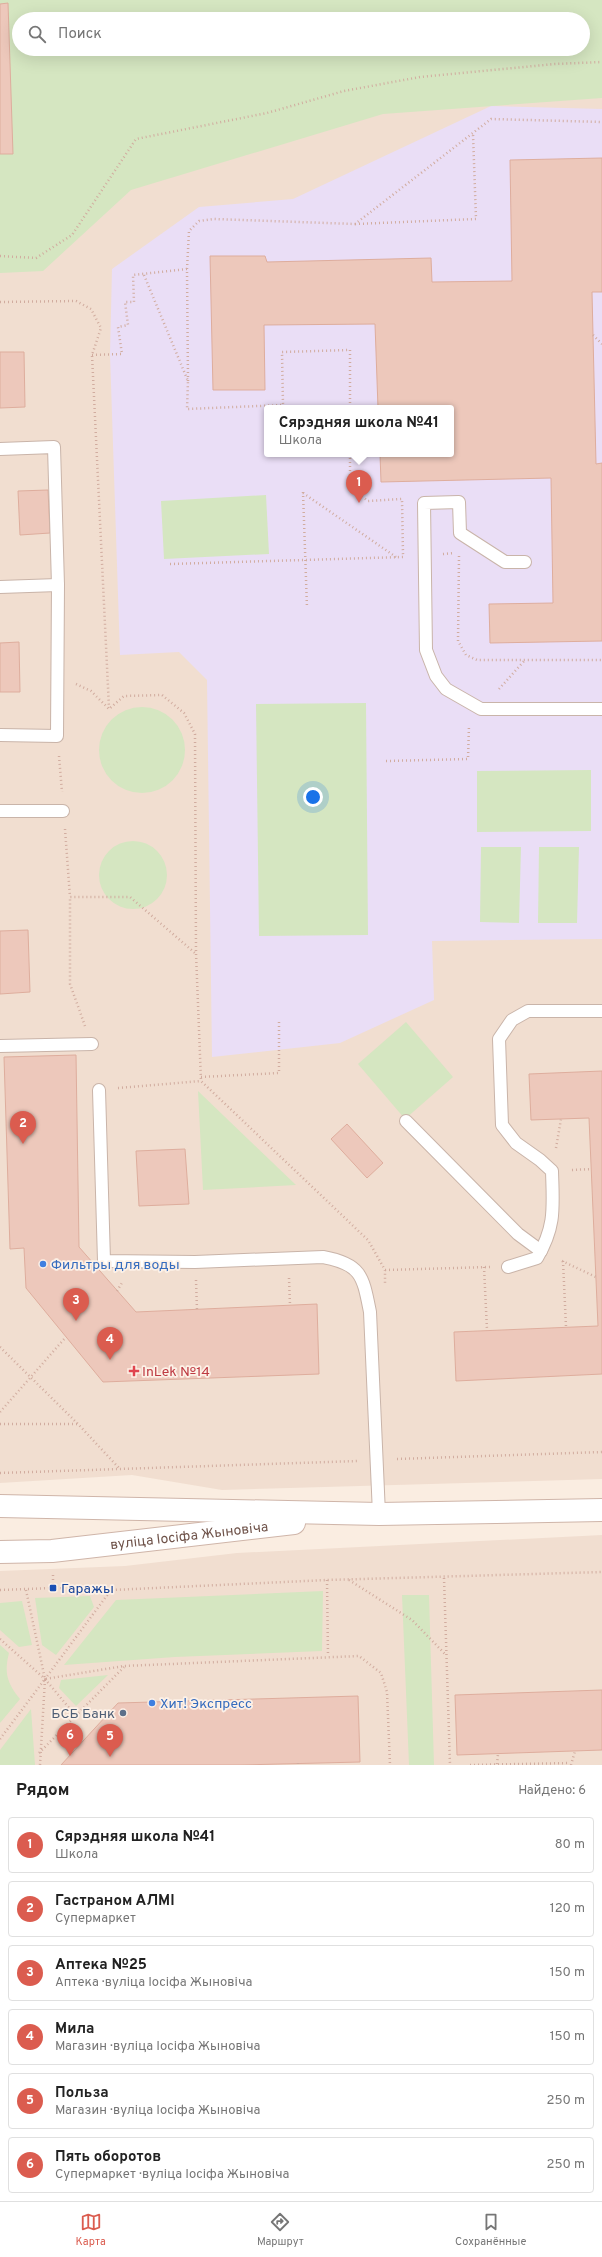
<!DOCTYPE html>
<html lang="ru">
<meta charset="utf-8">
<style>
:root{--surface:#fff;--page:#f2f2f2;--text:#222;--muted:#767676;--line:#e0e0e0;--accent:#db5c4f}
body{margin:0;font-family:Overpass,sans-serif;background:var(--page);color:var(--text)}
.you{position:absolute;left:313px;top:797px;width:14px;height:14px;margin:-10px;border:3px solid #fff;border-radius:50%;background:#1a73e8;box-shadow:0 0 0 6px #1a73e833}
.badge{display:grid;place-items:center;width:26px;height:26px;border-radius:50%;background:var(--accent);color:#fff;font-size:13px;font-weight:700}
.pin{position:absolute;translate:-50% -33px;filter:drop-shadow(0 1px 2px #0008)}
.pin::after{content:'';position:absolute;top:21px;width:14px;height:12px;background:inherit;clip-path:polygon(0 0,100% 0,50% 100%)}
.popup{position:absolute;left:264px;top:405px;width:190px;height:52px;box-sizing:border-box;display:grid;place-content:center;border-radius:4px;background:var(--surface);filter:drop-shadow(0 1px 3px #0005);font-size:13px;white-space:nowrap;color:var(--muted)}
.popup b{font-size:15px;color:var(--text)}
.popup::after{content:'';position:absolute;left:50%;top:100%;margin-left:-8px;border:8px solid transparent;border-top-color:var(--surface)}
.list{margin:0;padding:0;list-style:none}
h2{display:flex;justify-content:space-between;align-items:center;height:52px;margin:0;padding:0 16px;font-size:17px}
h2 small{font-size:13px;font-weight:400;color:var(--muted)}
.list li{display:grid;grid-template-columns:26px 1fr auto;gap:12px;align-items:center;box-sizing:border-box;height:56px;margin:0 8px 8px;padding:0 8px;border:1px solid var(--line);border-radius:4px}
.list b{display:block;font-size:15px;white-space:nowrap}
.list p{margin:0;font-size:13px;white-space:nowrap;color:var(--muted)}
.list em{font-size:13px;font-style:normal;color:var(--muted)}
.icon{flex:none;width:22px;height:22px;fill:none;stroke:currentColor;stroke-width:2;stroke-linecap:round;stroke-linejoin:round}
.map{position:relative;flex:none;width:602px;height:1765px;overflow:hidden}
.search{position:absolute;background:var(--surface);box-shadow:0 4px 16px #0002;left:12px;right:12px;top:12px;height:44px;display:flex;align-items:center;gap:10px;box-sizing:border-box;padding:0 14px;border-radius:22px;color:var(--muted);font-size:15px}
.sheet{height:436px;background:var(--surface)}
nav{display:flex;justify-content:space-around;align-items:center;box-sizing:border-box;height:56px;border-top:1px solid var(--line);background:var(--surface);font-size:11px;color:var(--muted)}
nav a{display:grid;justify-items:center;gap:2px}
nav .on{color:var(--accent)}
.map>svg:first-child{display:block}
.residential{fill:#f1ded0;fill-rule:evenodd}
.education{fill:#eadef6;fill-rule:evenodd}
.green{fill:#d5e6c1;fill-rule:evenodd}
.building{fill:#edc8bb;stroke:#dead9d}
.lines{fill:none;stroke-linecap:round;stroke-linejoin:round}
.lane-casing{stroke:#c9b4a9;stroke-width:14}
.secondary-casing{stroke:#cfb5a9;stroke-width:24}
.path{stroke:#d1ac9f;stroke-width:2.5;stroke-dasharray:1 3;stroke-linecap:butt}
.lane{stroke:#fff;stroke-width:12}
.secondary{stroke:#fff;stroke-width:22}
.shop-dot{fill:#3f7fe0;stroke:#fdf1e7;stroke-width:1.5}
.health-dot{fill:#e0444e;stroke:#fdf1e7;stroke-width:1.5}
.transit-dot{fill:#1a4fb4;stroke:#fdf1e7;stroke-width:1.5}
.service-dot{fill:#5c6f8a;stroke:#fdf1e7;stroke-width:1.5}
.labels{text-anchor:middle;stroke-width:3.5;stroke-linejoin:round;paint-order:stroke}
.shop-label{font-size:14px;fill:#366cbe;stroke:#fdf1e7;text-anchor:start}
.health-label{font-size:14px;fill:#be3a42;stroke:#fdf1e7;text-anchor:start}
.street-label{font-size:14px;fill:#6f534a;stroke:#fdf1e7}
.transit-label{font-size:14px;fill:#164399;stroke:#fdf1e7;text-anchor:start}
.service-label{font-size:14px;fill:#4e5e75;stroke:#fdf1e7;text-anchor:end}
</style>
<div class="map">
<svg width="602" height="1765" viewBox="0 0 602 1765">
<rect width="100%" height="100%" fill="#faede1"/>
<g class="residential">
<path d="M 0,0 L 602,0 L 602,1479 L 222,1490 L 132,1475 L 0,1483 ZM 19,19 L 583,19 L 583,49 L 19,49 ZM 267,408 L 451,408 L 451,454 L 267,454 Z"/>
<polygon points="602,1535 602,1765 0,1765 0,1571 125,1566 237,1553"/>
</g>
<path class="education" d="M 491,106 L 602,109 L 602,939 L 432,941 L 434,1000 L 340,1043 L 212,1057 L 207,680 L 179,652 L 120,655 L 110,354 L 112,269 L 199,207 L 293,199 ZM 267,408 L 451,408 L 451,454 L 267,454 Z"/>
<g class="green">
<path d="M 0,0 L 602,0 L 602,98 L 383,114 L 131,190 L 43,271 L 0,273 ZM 19,19 L 583,19 L 583,49 L 19,49 Z"/>
<polygon points="266,495 269,554 164,559 161,501"/>
<polygon points="366,703 368,935 259,936 256,704"/>
<circle cx="142" cy="750" r="43"/>
<polygon points="591,770 591,831 477,832 477,771"/>
<circle cx="133" cy="875" r="34"/>
<polygon points="481,847 521,847 519,923 480,922"/>
<polygon points="539,847 579,847 577,923 538,923"/>
<polygon points="406,1022 453,1077 405,1119 358,1064"/>
<polygon points="198,1091 296,1185 203,1190"/>
<polygon points="323,1591 322,1651 175,1657 64,1665 116,1600"/>
<polygon points="402,1595 429,1595 434,1765 409,1765"/>
<polygon points="90,1596 94,1607 56,1655 42,1645 35,1598"/>
<polygon points="22,1601 32,1645 19,1647 0,1630 0,1603"/>
<path d="M 0,1645 L 9,1653 C 4,1672 7,1683 20,1699 L 0,1723 Z"/>
<polygon points="108,1675 76,1706 59,1688 61,1680"/>
<polygon points="31,1709 35,1765 0,1765 0,1750"/>
</g>
<g class="building">
<polygon points="8,3 13,154 0,154 0,4"/>
<polygon points="602,158 602,292 592,292 596,464 602,463 602,641 490,643 489,604 553,603 551,478 381,482 380,454 451,454 451,408 378,408 375,324 264,325 265,390 213,390 210,256 265,256 267,262 431,258 432,282 512,281 510,160"/>
<polygon points="0,352 24,352 25,407 0,408"/>
<polygon points="48,490 50,533 20,535 18,491"/>
<polygon points="19,642 20,692 0,692 0,643"/>
<polygon points="28,930 30,992 0,994 0,931"/>
<polygon points="76,1055 79,1247 136,1312 317,1304 319,1374 103,1382 26,1288 24,1248 10,1249 4,1057"/>
<polygon points="602,1071 602,1374 456,1381 454,1332 598,1326 589,1118 531,1120 529,1074"/>
<polygon points="347,1124 383,1163 367,1178 331,1139"/>
<polygon points="185,1149 189,1204 139,1206 136,1151"/>
<polygon points="602,1690 602,1750 457,1755 455,1695"/>
<polygon points="358,1696 360,1762 241,1765 61,1765 118,1703"/>
</g>
<g class="lines">
<defs>
<g id="lane">
<polyline points="0,449 54,447 58,585 57,736 0,735"/>
<polyline points="525,562 505,562 460,533 459,502 424,503 426,650 436,676 446,689 481,709 602,709"/>
<polyline points="0,587 58,585"/>
<polyline points="0,811 63,811"/>
<polyline points="0,1046 92,1044"/>
<path d="M 99,1090 L 104,1261 L 195,1262 L 323,1257 C 362,1264 363,1277 370,1312 L 379,1514"/>
<polyline points="406,1121 518,1234 541,1251"/>
<path d="M 508,1267 L 537,1258 C 556,1226 553,1207 552,1171 L 540,1160 L 516,1143 L 502,1125 L 499,1039 L 512,1020 L 528,1011 L 602,1011"/>
</g>
<g id="secondary">
<polyline points="0,1506 379,1514 602,1510"/>
<path id="s1" d="M 0,1552 L 52,1551 L 294,1523"/>
</g>
</defs>
<use href="#lane" class="lane-casing"/>
<use href="#secondary" class="secondary-casing"/>
<g class="path">
<polyline points="355,224 476,219 473,134"/>
<polyline points="0,256 36,258 72,235 136,139 267,113 344,91 420,77 555,64 602,62"/>
<polyline points="144,275 188,381 187,409 283,405 282,352 350,350 350,408"/>
<polyline points="0,302 76,301 91,309 101,328 92,355 109,708"/>
<polyline points="593,335 602,344"/>
<polyline points="92,355 122,354 118,327 128,325 125,302 134,302 133,275 187,269"/>
<polyline points="188,381 187,269 189,231 199,221 214,219 355,224 491,119 602,122"/>
<polyline points="350,454 350,487 368,501 402,499 403,555"/>
<polyline points="303,492 307,608"/>
<polyline points="303,493 396,557"/>
<polyline points="443,554 454,553"/>
<polyline points="459,556 458,641 466,655 477,660 602,660"/>
<polyline points="170,564 403,557"/>
<polyline points="76,684 91,691 109,709 124,696 162,695 184,713 195,734 196,953 201,1081 368,1240 385,1270 385,1283"/>
<polyline points="499,689 525,660"/>
<polyline points="59,756 62,792"/>
<polyline points="386,761 468,759 469,725"/>
<polyline points="65,829 70,897"/>
<polyline points="85,1026 70,984 70,897 130,897 195,953"/>
<polyline points="201,1077 279,1073 279,1022"/>
<polyline points="118,1088 201,1081"/>
<polyline points="556,1148 561,1119"/>
<polyline points="572,1170 592,1169"/>
<polyline points="562,1261 596,1277"/>
<polyline points="563,1261 566,1327"/>
<polyline points="484,1267 487,1330"/>
<polyline points="385,1270 490,1267"/>
<polyline points="289,1278 290,1305"/>
<polyline points="196,1280 197,1310"/>
<polyline points="117,1291 123,1281"/>
<polyline points="0,1347 78,1424 119,1468"/>
<polyline points="0,1412 66,1337"/>
<polyline points="0,1424 77,1424"/>
<polyline points="397,1459 602,1452"/>
<polyline points="0,1473 358,1461"/>
<polyline points="53,1575 53,1588"/>
<polyline points="444,1578 450,1765"/>
<polyline points="327,1580 328,1656"/>
<polyline points="349,1580 412,1620 446,1655"/>
<polyline points="0,1590 53,1588 112,1590 327,1580 602,1572"/>
<polyline points="26,1590 45,1679 40,1765"/>
<polyline points="0,1639 45,1679 111,1590"/>
<polyline points="45,1679 75,1715"/>
<polyline points="0,1739 45,1679 124,1666 359,1656 381,1673 387,1692 390,1765"/>
<polyline points="39,1753 124,1667"/>
<polyline points="298,1763 298,1765"/>
<polyline points="497,1764 498,1754"/>
<polyline points="470,1765 570,1763"/>
<polyline points="571,1765 575,1751"/>
</g>
<use href="#lane" class="lane"/>
<use href="#secondary" class="secondary"/>
</g>
<g class="shop-dot">
<circle cx="43" cy="1264" r="4"/>
<circle cx="152" cy="1703" r="4"/>
</g>
<path class="health-dot" d="M132 1365h4v4h4v4h-4v4h-4v-4h-4v-4h4z"/>
<rect class="transit-dot" x="49" y="1584" width="8" height="8" rx="2"/>
<circle class="service-dot" cx="123" cy="1713" r="4"/>
<g class="labels">
<g class="shop-label">
<text x="51" y="1269">Фильтры для воды</text>
<text x="160" y="1708">Хит! Экспресс</text>
</g>
<g class="health-label">
<text x="142" y="1376">InLek №14</text>
</g>
<g class="street-label">
<text dy="5" stroke="none"><textPath href="#s1" startOffset="190">вуліца Іосіфа Жыновіча</textPath></text>
</g>
<g class="transit-label">
<text x="61" y="1593">Гаражы</text>
</g>
<g class="service-label">
<text x="115" y="1718">БСБ Банк</text>
</g>
</g>
</svg>
<div class="you"></div>
<div class="pin badge" style="left:359px;top:503px">1</div>
<div class="popup"><b>Сярэдняя школа №41</b>Школа</div>
<div class="pin badge" style="left:23px;top:1144px">2</div>
<div class="pin badge" style="left:76px;top:1321px">3</div>
<div class="pin badge" style="left:110px;top:1360px">4</div>
<div class="pin badge" style="left:110px;top:1757px">5</div>
<div class="pin badge" style="left:70px;top:1756px">6</div>
<div class="search"><svg class="icon" aria-label="search" viewBox="0 0 24 24"><circle cx="10" cy="10" r="6"/><path d="M15 15l6 6"/></svg>Поиск</div>
</div>
<section class="sheet">
<h2>Рядом<small>Найдено: 6</small></h2>
<ul class="list">
<li><span class="badge">1</span><div><b>Сярэдняя школа №41</b><p>Школа</p></div><em>80 m</em></li>
<li><span class="badge">2</span><div><b>Гастраном АЛМІ</b><p>Супермаркет</p></div><em>120 m</em></li>
<li><span class="badge">3</span><div><b>Аптека №25</b><p>Аптека · вуліца Іосіфа Жыновіча</p></div><em>150 m</em></li>
<li><span class="badge">4</span><div><b>Мила</b><p>Магазин · вуліца Іосіфа Жыновіча</p></div><em>150 m</em></li>
<li><span class="badge">5</span><div><b>Польза</b><p>Магазин · вуліца Іосіфа Жыновіча</p></div><em>250 m</em></li>
<li><span class="badge">6</span><div><b>Пять оборотов</b><p>Супермаркет · вуліца Іосіфа Жыновіча</p></div><em>250 m</em></li>
</ul>
</section>
<nav>
<a class="on"><svg class="icon" aria-label="map" viewBox="0 0 24 24"><path d="M3 6l6-2 6 2 6-2v14l-6 2-6-2-6 2zM9 4v14M15 6v14"/></svg>Карта</a>
<a><svg class="icon" aria-label="directions" viewBox="0 0 24 24"><path d="M12 3l9 9-9 9-9-9zM9 14v-3h6M13 9l2 2-2 2"/></svg>Маршрут</a>
<a><svg class="icon" aria-label="saved" viewBox="0 0 24 24"><path d="M7 4h10v16l-5-4-5 4z"/></svg>Сохранённые</a>
</nav>
